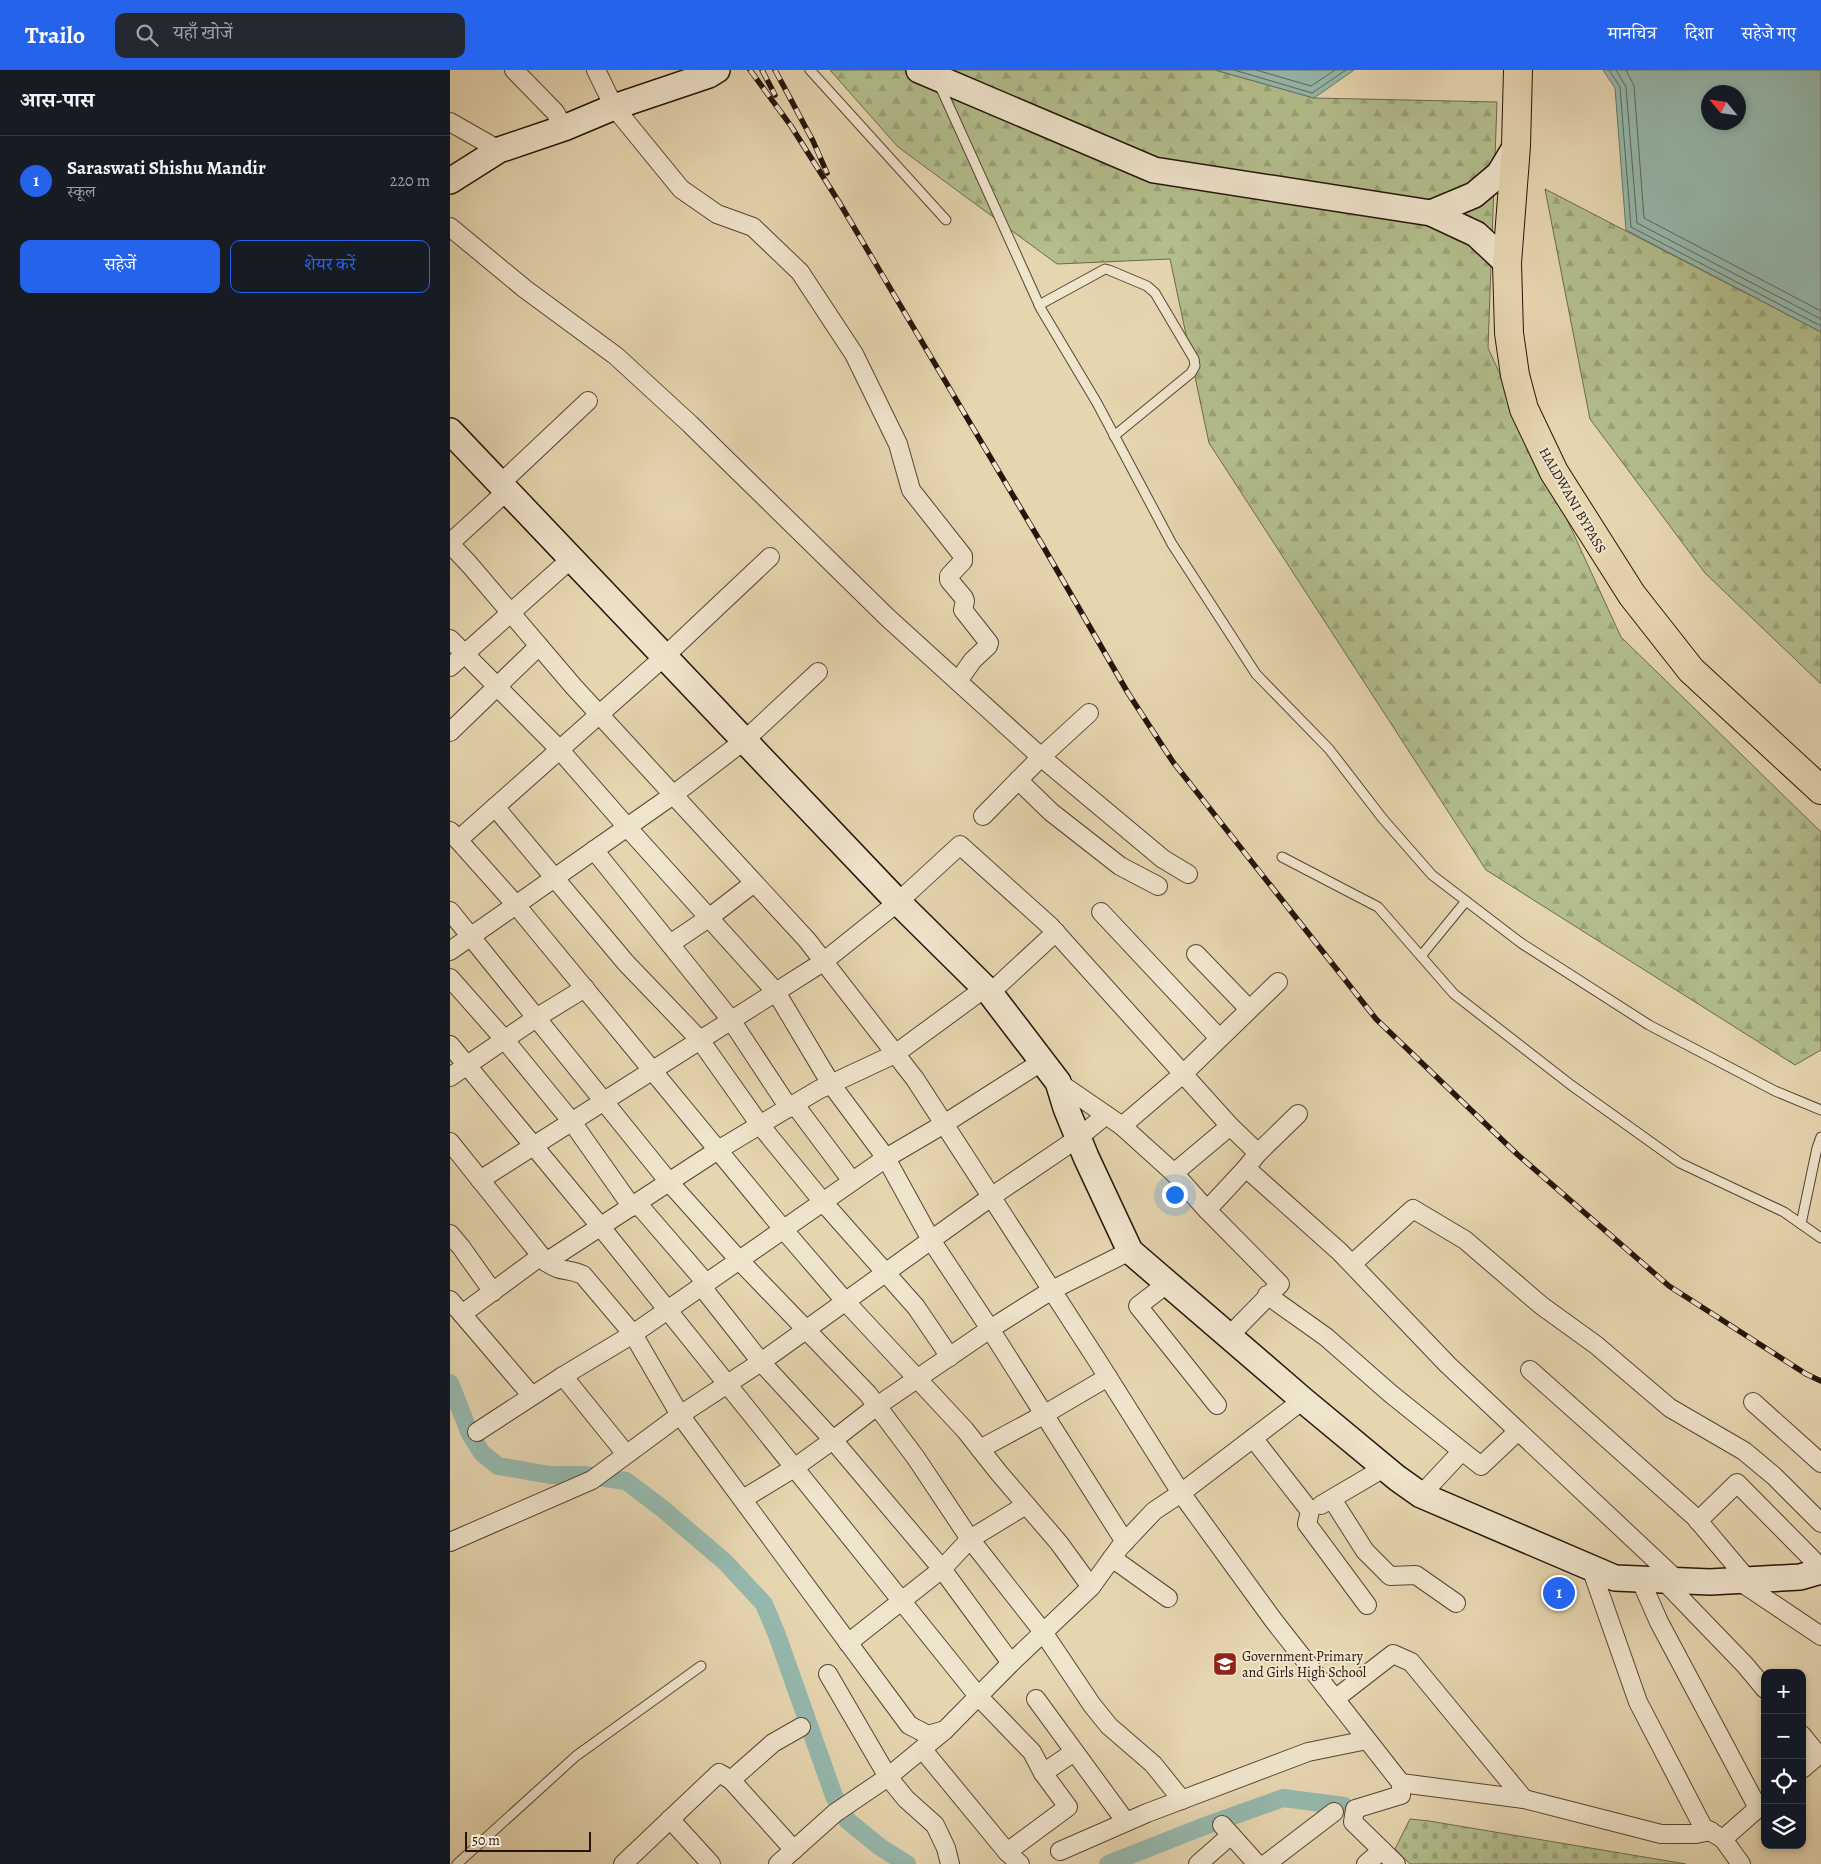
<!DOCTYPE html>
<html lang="hi">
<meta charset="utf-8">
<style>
:root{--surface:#171b24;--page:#242831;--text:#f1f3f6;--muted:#9ea1a6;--line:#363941;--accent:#2563eb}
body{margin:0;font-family:Alegreya,"Noto Serif Devanagari",serif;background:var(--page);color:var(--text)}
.controls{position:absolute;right:15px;bottom:15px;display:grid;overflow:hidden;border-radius:10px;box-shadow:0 2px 8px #0003}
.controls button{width:45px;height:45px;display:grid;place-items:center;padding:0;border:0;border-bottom:1px solid var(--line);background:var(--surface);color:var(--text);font:25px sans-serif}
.compass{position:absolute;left:1251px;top:15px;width:45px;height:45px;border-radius:50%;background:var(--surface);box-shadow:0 2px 8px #0003;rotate:299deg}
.scale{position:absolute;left:15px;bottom:12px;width:126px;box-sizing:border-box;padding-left:5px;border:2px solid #26150b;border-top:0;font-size:14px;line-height:18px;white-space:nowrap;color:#26150b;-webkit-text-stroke:4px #efe4cc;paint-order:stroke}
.you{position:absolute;left:724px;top:1124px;width:18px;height:18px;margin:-12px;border:4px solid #fff;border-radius:50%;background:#1a73e8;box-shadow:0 0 0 8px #1a73e833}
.badge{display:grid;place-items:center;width:32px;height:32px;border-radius:50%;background:var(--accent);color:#fff;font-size:16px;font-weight:700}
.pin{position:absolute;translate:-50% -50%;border:2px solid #fff;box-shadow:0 1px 5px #0006}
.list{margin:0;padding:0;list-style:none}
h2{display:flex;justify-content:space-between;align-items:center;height:65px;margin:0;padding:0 20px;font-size:21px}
h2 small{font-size:16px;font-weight:400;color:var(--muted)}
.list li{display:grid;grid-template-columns:32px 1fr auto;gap:15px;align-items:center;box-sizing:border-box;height:90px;padding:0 20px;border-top:1px solid var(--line)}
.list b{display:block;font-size:19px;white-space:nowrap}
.list p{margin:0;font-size:16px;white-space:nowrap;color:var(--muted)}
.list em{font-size:16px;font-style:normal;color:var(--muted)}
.actions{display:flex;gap:10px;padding:15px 20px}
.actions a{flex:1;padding:11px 0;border:1px solid var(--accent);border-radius:10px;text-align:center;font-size:18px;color:var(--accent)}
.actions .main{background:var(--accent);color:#fff}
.icon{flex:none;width:28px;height:28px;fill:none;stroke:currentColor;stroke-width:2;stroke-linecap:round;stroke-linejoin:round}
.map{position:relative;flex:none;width:1371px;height:1794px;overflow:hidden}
header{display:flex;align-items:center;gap:30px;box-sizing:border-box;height:70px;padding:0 25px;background:var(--accent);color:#fff}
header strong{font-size:24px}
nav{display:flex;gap:28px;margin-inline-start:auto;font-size:18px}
.search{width:350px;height:45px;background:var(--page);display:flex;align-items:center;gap:12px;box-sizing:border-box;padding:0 18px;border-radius:10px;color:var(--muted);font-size:19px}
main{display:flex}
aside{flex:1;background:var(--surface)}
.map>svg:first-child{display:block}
.forest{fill:url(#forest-firs);stroke:#6c6a4c}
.cemetery{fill:url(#cemetery-stones);stroke:#6c6a4c}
.water{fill:#96b9ae;stroke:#69776d;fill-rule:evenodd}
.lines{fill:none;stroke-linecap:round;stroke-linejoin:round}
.shore{stroke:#5e675c;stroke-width:1}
.canal{stroke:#96b9ae;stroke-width:18}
.lane-casing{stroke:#564534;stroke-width:11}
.street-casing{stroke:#564534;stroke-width:20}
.secondary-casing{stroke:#26150b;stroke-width:28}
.primary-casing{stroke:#26150b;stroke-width:30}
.lane{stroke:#efe4cc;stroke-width:9}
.street{stroke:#efe4cc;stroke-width:18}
.secondary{stroke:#efe4cc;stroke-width:25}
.primary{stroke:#e6d6b0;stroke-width:28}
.rail-casing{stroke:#26150b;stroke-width:5.5}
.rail{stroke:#efe4cc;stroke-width:4;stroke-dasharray:11;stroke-linecap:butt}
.labels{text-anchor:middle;stroke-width:4;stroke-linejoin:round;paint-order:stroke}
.street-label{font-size:14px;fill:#26150b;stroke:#efe4cc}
.poi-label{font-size:14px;fill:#26150b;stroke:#efe4cc;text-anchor:start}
</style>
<header>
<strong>Trailo</strong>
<div class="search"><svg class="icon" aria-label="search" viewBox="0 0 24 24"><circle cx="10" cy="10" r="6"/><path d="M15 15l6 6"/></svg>यहाँ खोजें</div>
<nav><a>मानचित्र</a><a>दिशा</a><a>सहेजे गए</a></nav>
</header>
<main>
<aside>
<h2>आस-पास<small></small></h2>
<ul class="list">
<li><span class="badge">1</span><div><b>Saraswati Shishu Mandir</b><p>स्कूल</p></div><em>220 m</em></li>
</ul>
<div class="actions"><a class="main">सहेजें</a><a>शेयर करें</a></div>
</aside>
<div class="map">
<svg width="1371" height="1794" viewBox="0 0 1371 1794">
<defs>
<pattern id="forest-firs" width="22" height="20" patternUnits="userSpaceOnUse" patternTransform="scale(1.25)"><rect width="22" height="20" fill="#b3be8c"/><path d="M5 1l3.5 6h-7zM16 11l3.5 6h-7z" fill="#9aa277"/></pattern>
<pattern id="cemetery-stones" width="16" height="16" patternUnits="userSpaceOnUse" patternTransform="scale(1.25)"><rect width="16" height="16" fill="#b3be8c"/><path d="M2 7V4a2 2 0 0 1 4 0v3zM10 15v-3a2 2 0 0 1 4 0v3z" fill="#9aa277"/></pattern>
</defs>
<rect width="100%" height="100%" fill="#e6d6b0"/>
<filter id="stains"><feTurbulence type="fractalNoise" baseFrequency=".004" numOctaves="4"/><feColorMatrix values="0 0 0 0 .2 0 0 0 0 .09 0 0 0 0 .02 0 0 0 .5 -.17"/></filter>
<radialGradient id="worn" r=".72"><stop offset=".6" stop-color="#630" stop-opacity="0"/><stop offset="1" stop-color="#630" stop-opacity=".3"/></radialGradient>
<g class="forest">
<polygon points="380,0 765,0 864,28 1047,32 1038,278 1171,567 1371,762 1371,980 1345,995 1036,800 759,373 720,189 607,194 448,77"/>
<polygon points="1095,119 1371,262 1371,614 1255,503 1140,349"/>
</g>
<polygon class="cemetery" points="960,1749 979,1751 1236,1794 960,1794 945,1779"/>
<g class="water">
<polygon points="765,0 904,0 864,28"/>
<path d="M 1153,0 L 1371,0 L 1371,262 L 1176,160 L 1165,18 ZM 1258,22 L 1288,22 L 1288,52 L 1258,52 Z"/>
</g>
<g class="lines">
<g class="shore">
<polyline points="784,0 862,23 896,0"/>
<polyline points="806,0 861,16 885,0"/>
<polyline points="1159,0 1170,17 1181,157 1371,256"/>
<polyline points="1166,0 1176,17 1187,153 1371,249"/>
<polyline points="1176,0 1184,16 1194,148 1371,241"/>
</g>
<g class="canal">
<polyline points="0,1313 20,1364 32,1383 48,1396 100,1405 134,1405 176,1411 213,1439 275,1492 314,1534 327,1565 384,1726 397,1750 430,1777 457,1794"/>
<polyline points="658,1794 752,1757 833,1728 894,1736"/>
</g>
<defs>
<g id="lane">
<polyline points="360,0 496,150"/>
<polyline points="489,14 591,239 647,333 722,474 806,604 879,679 933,749 982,805 1071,873 1199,955 1325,1021 1371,1040"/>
<polyline points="589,235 655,199 659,200 697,216 705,223 744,289 745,296 741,303 664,366"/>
<polyline points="832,787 928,837 1004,924 1121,1015 1230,1093 1334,1142 1371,1168"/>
<polyline points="971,886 1016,831"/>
<polyline points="1351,1154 1367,1078 1371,1067"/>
<polyline points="7,1794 126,1686 251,1596"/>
</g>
<g id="street">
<polyline points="64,0 105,42 114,58"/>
<polyline points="146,0 164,37 231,119 267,144 303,157 350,202 404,284 448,374 461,420 513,486 513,491 499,506 499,510 514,528 515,531 513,540 539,573 538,576 523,590 508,611"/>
<polyline points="0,52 49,80"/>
<polyline points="0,157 75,219 166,286 240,354 438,548 591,687 713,789 738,804"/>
<polyline points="51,413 138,331"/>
<polyline points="0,473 58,420"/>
<polyline points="0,474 19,494 124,617 357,870 465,1009 647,1290 731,1423 824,1551 951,1713 951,1725 905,1739 903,1752 946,1794"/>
<polyline points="0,569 109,679 177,757 326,922 381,1014 436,1088 481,1170 540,1259 675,1472"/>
<polyline points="0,597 122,488"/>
<polyline points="0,662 89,576"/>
<polyline points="568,710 601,742 670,796 708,816"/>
<polyline points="45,737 176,893 250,970 310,1055 373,1132 466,1237 500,1287"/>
<polyline points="533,746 591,687 639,643"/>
<polyline points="0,761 66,835 333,1159 395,1231 515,1360 549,1403 609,1473 641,1517"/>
<polyline points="8,770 215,586 320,487"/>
<polyline points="144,780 281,950 339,1038"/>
<polyline points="0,841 219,1112 289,1190 418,1324 466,1388 520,1469 593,1562 642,1635 659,1656 703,1694 732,1730"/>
<polyline points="651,842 769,968"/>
<polyline points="220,874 260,847 304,813"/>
<polyline points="0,881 223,725 295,670 368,602"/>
<polyline points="746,884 799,939"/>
<polyline points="0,908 54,969 122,1052 182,1137"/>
<polyline points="540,923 606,862"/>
<polyline points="0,975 150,1156 528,1626 582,1682 593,1703 618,1737 557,1782 473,1680"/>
<polyline points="0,1007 86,948 135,918"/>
<polyline points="608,1012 672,1056 734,1003 828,912"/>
<polyline points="345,1035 402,1111"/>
<polyline points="672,1056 724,1103 780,1056"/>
<path d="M 0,1072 L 96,1192 C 111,1203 118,1198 133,1205 L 183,1264 L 230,1345 L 459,1655 L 478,1665 L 495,1660"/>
<polyline points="808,1083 848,1044"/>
<polyline points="724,1103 757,1140 830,1214 779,1266"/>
<polyline points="30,1110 373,892 448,832 510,775 600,856 780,1056 808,1083 796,1098 890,1182 998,1295 1227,1510"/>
<polyline points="187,1133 257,1214"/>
<polyline points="757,1140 796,1098"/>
<polyline points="0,1164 11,1177 43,1222"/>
<polyline points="96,1192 268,1080 368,1020 445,984 535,918"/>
<polyline points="902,1194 963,1139 1015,1170 1092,1236 1146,1275 1220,1338 1294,1381 1324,1406 1371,1453"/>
<polyline points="718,1213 688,1236 767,1335"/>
<polyline points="252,1217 311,1292 383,1370 492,1499 561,1593"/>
<polyline points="817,1225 876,1267 941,1324 1012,1381"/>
<polyline points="0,1230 82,1326"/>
<polyline points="12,1244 91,1186"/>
<polyline points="1080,1300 1245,1447 1298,1510"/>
<polyline points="113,1306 176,1384"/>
<polyline points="1303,1332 1371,1393"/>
<polyline points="27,1362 113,1306 183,1264 436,1088 494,1054 593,991"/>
<polyline points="803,1368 860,1441 857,1454 917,1535"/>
<polyline points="530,1379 595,1344 658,1307"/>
<polyline points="971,1425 1012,1381 1031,1396 1068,1361"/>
<polyline points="293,1429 344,1398 383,1370 427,1336 540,1259 602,1220 680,1181"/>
<polyline points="882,1429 915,1481 940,1506 966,1505 1006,1533"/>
<polyline points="871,1435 934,1398"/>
<polyline points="1248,1451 1287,1413 1371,1498"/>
<polyline points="0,1472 142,1410 230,1345 311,1292 541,1127 628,1068 656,1045"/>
<polyline points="662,1488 718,1528"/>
<polyline points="1141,1498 1188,1632 1253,1757 1273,1769 1291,1794"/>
<polyline points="1190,1509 1209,1552 1308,1738"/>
<polyline points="1213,1510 1295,1595 1315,1619"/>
<polyline points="1289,1511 1371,1566"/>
<polyline points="398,1573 492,1499 520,1469 576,1435"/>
<polyline points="378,1604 438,1707 456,1729 485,1755 496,1778 500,1794"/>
<polyline points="586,1629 676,1752"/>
<polyline points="885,1629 943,1584 961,1592 1074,1729"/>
<polyline points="1352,1665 1368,1685"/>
<polyline points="1352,1699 1371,1683"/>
<polyline points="593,1703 624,1682"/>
<polyline points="281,1710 344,1780"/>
<polyline points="951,1713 1074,1729 1211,1764 1246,1764 1261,1761"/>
<polyline points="220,1749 261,1794"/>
<polyline points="772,1755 807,1794"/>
<polyline points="1273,1769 1315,1732"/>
<polyline points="610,1781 697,1743 858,1682 917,1670"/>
<polyline points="557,1782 570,1794"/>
<polyline points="173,1794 269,1703 281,1710 323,1673 351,1657"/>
<polyline points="328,1794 385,1743 438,1707 495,1660 561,1593 641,1517 670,1477 704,1441 731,1423 853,1330"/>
<polyline points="748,1794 781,1765"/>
<polyline points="816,1794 884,1742"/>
<polyline points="916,1794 932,1780"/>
</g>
<g id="secondary">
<polyline points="469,0 704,100 981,143 1026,164 1057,193"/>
<polyline points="0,111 49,80 114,58 164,37 259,5 267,0"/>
<polyline points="981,143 1024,125 1049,104 1066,76"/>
<polyline points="0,361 448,832 540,923 608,1012 616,1038 636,1087 680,1181 853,1330 947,1408 971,1425 1165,1508 1260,1512 1350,1507 1371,1501"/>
</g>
<polyline id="primary" points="1068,0 1066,76 1057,193 1059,263 1065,305 1074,339 1104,402 1182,525 1241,600 1371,720"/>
</defs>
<use href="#lane" class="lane-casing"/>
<use href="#street" class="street-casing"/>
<use href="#secondary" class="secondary-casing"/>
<use href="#primary" class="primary-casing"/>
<use href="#lane" class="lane"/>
<use href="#street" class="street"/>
<use href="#secondary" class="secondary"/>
<use href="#primary" class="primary"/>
<defs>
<g id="rail">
<polyline points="300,0 341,56 389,132 593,476 678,623 723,692 926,949 1068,1085 1219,1216 1356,1304 1371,1311"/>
<polyline points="312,0 325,25"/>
<polyline points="325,0 363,71 377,103"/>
</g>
</defs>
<use href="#rail" class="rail-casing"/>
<use href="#rail" class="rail"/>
</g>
<defs>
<symbol id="school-square" viewBox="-11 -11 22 22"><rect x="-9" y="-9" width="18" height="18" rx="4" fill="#8f2418" stroke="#efe4cc"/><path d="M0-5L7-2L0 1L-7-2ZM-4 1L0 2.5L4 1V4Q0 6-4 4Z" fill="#fff"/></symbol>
</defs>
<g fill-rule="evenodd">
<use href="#school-square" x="761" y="1580" width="28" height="28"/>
</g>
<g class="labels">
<g class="street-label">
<text transform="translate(1123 430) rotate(60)" y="5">HALDWANI BYPASS</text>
</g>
<g class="poi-label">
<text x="792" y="1591">Government Primary<tspan x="792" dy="16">and Girls High School</tspan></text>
</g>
</g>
<rect width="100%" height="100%" filter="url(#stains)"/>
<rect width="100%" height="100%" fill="url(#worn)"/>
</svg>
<div class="controls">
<button>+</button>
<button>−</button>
<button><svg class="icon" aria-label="locate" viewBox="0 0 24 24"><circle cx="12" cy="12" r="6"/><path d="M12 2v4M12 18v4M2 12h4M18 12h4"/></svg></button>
<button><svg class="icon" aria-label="layers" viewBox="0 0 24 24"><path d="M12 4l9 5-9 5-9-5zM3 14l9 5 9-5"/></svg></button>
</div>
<svg class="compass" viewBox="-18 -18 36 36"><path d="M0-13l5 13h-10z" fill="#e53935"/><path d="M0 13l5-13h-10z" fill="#9ea1a6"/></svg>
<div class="scale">50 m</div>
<div class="you"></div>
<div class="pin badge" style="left:1109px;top:1523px">1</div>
</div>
</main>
